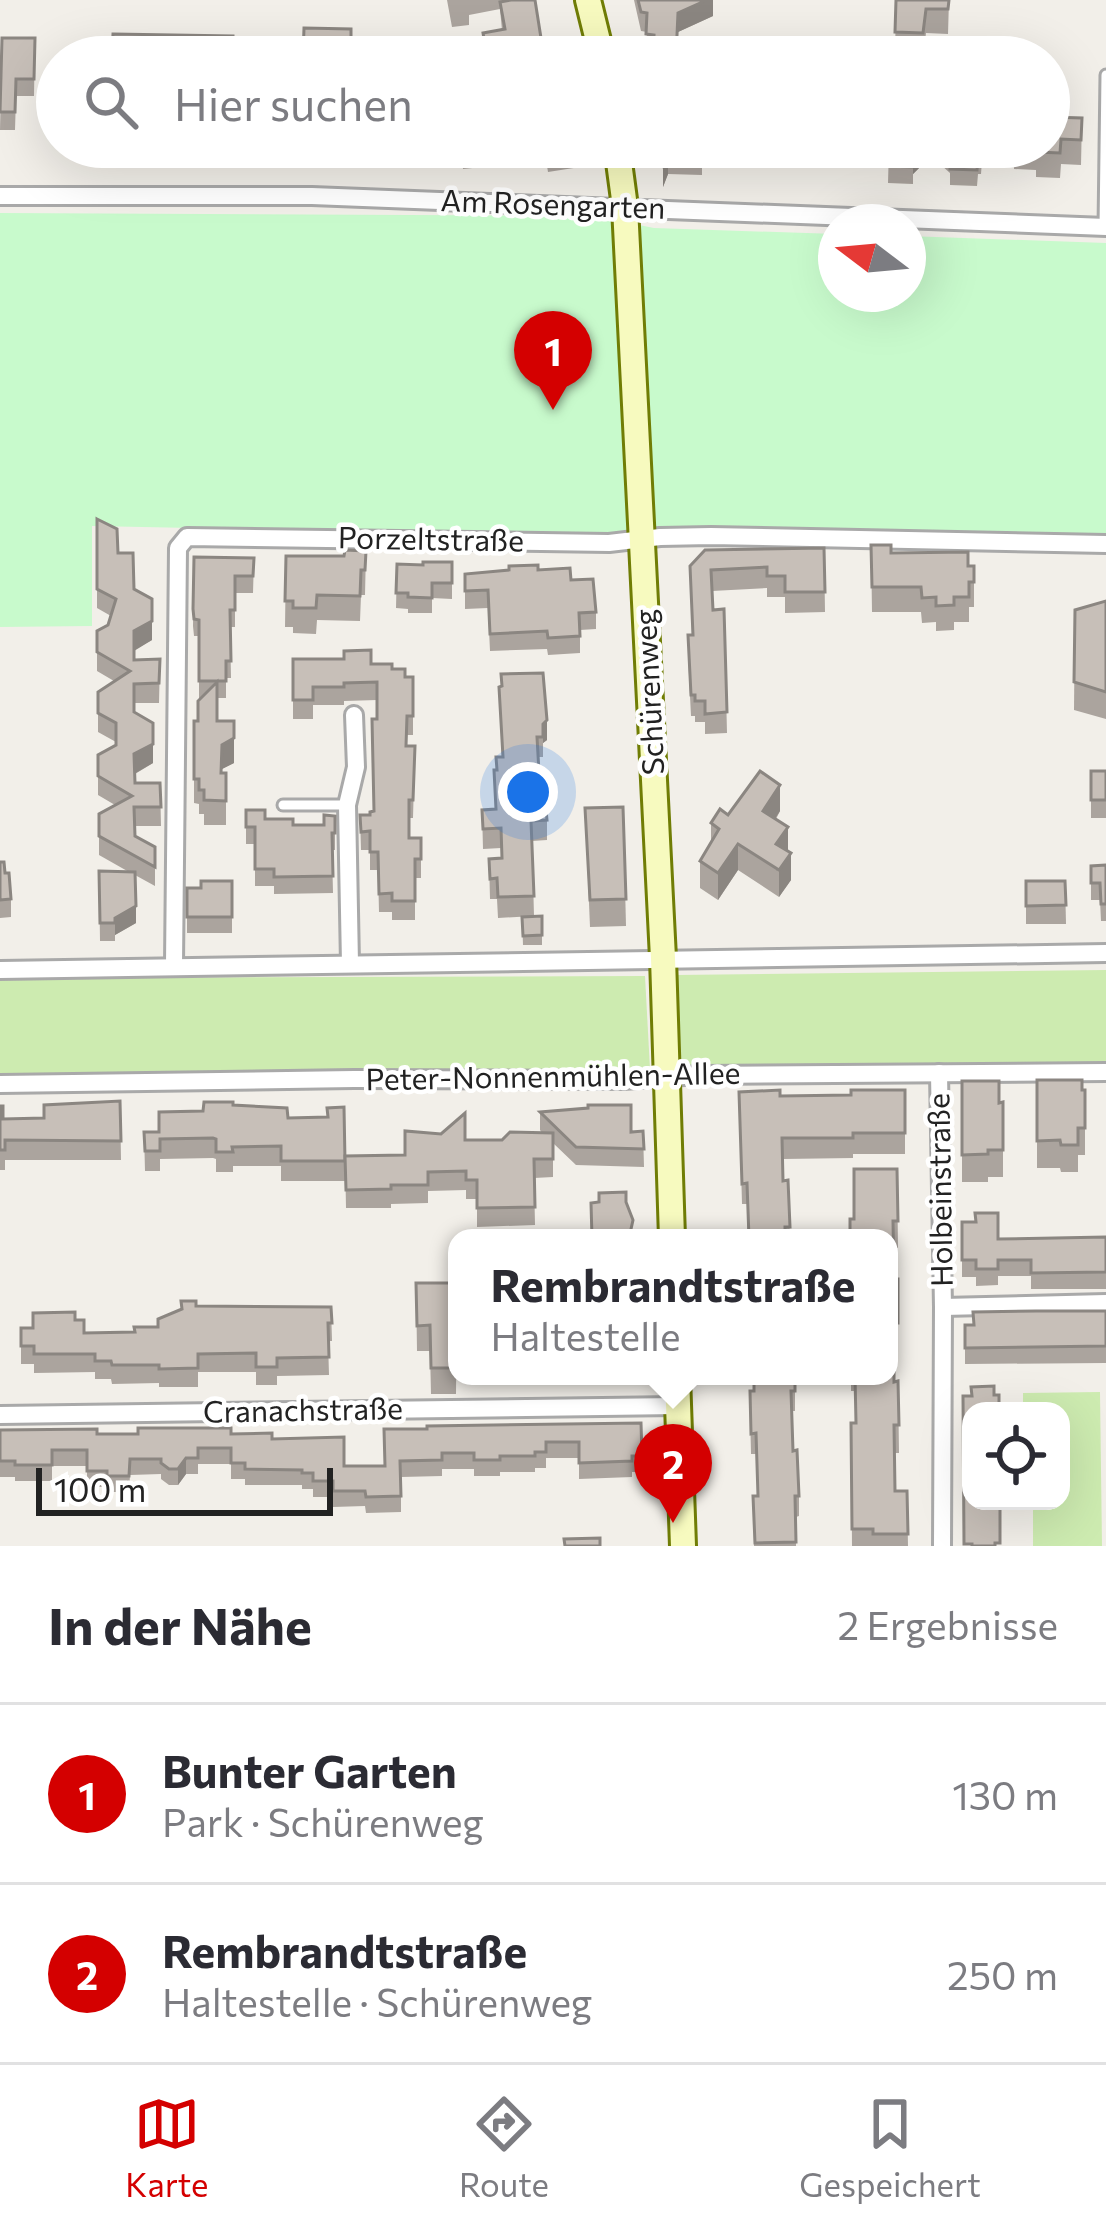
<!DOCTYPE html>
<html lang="de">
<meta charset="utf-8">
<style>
:root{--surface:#fff;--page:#f7f7f7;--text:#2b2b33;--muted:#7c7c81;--line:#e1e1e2;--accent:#d40000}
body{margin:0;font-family:Commissioner,sans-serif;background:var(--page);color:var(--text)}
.controls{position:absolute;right:36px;bottom:36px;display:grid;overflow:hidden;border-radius:24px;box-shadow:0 12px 48px #0002}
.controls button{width:108px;height:108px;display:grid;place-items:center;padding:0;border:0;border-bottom:3px solid var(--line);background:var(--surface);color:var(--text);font:60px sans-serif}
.compass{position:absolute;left:818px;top:204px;width:108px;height:108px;border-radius:50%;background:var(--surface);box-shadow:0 12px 48px #0002;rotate:286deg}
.scale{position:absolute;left:36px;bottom:30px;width:297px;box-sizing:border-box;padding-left:12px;border:6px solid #222;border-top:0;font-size:33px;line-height:42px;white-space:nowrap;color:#222;-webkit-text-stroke:9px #fff;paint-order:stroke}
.you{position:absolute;left:528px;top:792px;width:42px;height:42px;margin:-30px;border:9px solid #fff;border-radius:50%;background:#1a73e8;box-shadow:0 0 0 18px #1a73e833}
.badge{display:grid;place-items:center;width:78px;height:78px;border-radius:50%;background:var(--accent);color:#fff;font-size:39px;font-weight:700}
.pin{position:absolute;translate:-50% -99px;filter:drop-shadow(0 3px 6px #0008)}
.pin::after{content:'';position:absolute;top:63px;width:42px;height:36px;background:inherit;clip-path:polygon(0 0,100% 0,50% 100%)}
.popup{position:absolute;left:448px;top:1229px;width:450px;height:156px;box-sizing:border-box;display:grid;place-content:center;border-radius:24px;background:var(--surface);filter:drop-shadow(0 3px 9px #0005);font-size:39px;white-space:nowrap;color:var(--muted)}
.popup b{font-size:45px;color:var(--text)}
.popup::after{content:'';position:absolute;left:50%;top:100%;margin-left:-24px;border:24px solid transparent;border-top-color:var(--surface)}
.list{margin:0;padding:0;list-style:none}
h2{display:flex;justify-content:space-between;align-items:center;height:156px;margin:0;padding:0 48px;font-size:51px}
h2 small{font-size:39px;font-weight:400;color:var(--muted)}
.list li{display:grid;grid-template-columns:78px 1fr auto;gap:36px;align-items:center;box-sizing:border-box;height:180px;padding:0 48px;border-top:3px solid var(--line)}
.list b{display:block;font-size:45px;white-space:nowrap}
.list p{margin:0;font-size:39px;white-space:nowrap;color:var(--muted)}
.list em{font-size:39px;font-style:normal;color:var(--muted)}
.icon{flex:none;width:66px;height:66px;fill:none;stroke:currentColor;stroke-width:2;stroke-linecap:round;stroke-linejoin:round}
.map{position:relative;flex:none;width:1106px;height:1546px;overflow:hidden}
.search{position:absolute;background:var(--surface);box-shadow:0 12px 48px #0002;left:36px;right:36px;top:36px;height:132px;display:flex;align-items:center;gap:30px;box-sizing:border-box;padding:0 42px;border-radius:66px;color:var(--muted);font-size:45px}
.sheet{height:516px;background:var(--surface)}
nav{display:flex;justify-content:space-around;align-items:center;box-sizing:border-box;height:168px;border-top:3px solid var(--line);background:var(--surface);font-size:33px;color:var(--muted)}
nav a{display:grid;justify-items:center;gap:6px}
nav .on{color:var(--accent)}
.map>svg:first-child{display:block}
.grass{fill:#cdebb0}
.park{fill:#c8facc}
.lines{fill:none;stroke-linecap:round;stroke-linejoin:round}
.service-casing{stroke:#a9a9a9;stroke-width:15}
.minor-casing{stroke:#a9a9a9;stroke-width:22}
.secondary-casing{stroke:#707d05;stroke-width:30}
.service{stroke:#fff;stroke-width:9}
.minor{stroke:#fff;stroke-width:16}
.secondary{stroke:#f7fabf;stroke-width:24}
.wall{fill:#aba49e}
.shaded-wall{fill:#8b8681}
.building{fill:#c7bfb8;stroke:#8b8681;stroke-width:3}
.labels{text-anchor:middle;stroke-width:9;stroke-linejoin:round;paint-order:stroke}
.street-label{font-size:30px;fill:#222;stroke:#fff}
</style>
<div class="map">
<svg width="1106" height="1546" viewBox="0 0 1106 1546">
<rect width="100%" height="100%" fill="#f2efe9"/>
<g class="grass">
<polygon points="1106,970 1106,1068 682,1073 676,975"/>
<polygon points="645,976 650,1069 0,1079 0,978"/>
<polygon points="1100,1392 1102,1546 1033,1546 1033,1501 1061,1501 1061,1411 1023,1411 1023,1393"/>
</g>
<polygon class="park" points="0,213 594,216 654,228 836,234 836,294 908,294 908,236 1106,243 1106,534 662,526 613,536 92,526 92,626 0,627"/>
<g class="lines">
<defs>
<g id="service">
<polyline points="1104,227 1106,75"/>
<polyline points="283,805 347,805"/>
</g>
<g id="minor">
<polyline points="0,196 312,196 1106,227"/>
<polyline points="350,964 347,805 356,767 354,715"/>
<polyline points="174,965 178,548 187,537 609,543 660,537 711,536 1106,544"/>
<polyline points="0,970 1106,953"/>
<polyline points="939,1073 943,1307 942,1546"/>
<polyline points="0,1084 354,1079 623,1080 700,1075 1106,1072"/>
<polyline points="943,1307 1106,1303"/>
<polyline points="0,1415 677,1406"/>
</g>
<g id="secondary">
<polyline points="588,0 602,57"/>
<polyline points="617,147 625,207 663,958 672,1238"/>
<polyline points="677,1376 683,1546"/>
</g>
</defs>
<use href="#service" class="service-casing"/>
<use href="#minor" class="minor-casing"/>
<use href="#secondary" class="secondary-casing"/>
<use href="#service" class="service"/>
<use href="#minor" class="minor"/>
<use href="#secondary" class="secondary"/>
</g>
<g class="wall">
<polygon points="447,0 507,0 544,57 484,57 483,33 502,30 500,9 469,15 469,25 452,27"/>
<polygon points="634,0 713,0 713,16 678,32 653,53 646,53 647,32 641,31"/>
<polygon points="896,0 949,0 948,34 926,33 923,57 895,56"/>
<polygon points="2,38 35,38 34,96 16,96 15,130 0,130"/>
<polygon points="49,74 57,74 57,128 48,128"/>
<polygon points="1082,118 1081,165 1061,164 1060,178 1036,177 1036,170 1014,169 1014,152 994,151 994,147 1049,147"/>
<polygon points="197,147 242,147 242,163 197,162"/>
<polygon points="456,147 579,147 580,167 548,172 546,160 463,169 462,152 457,152"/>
<polygon points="663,147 710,147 710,158 702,166 702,175 668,174 663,187"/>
<polygon points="889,147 983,147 981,174 978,174 977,186 950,185 950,173 941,165 923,164 913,174 913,184 888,183"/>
<polygon points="97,519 118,553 152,640 134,650 134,660 160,659 159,703 134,703 134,712 153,763 135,774 135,783 160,783 161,826 135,826 135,836 155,847 155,886 135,875 136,923 115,935 115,941 100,941 99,871 129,872 99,855 99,814 115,805 98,795 98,755 116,745 116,742 98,732 98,692 114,681 97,671 97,631 108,625 111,616 97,608"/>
<polygon points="871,545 891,553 968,566 974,582 974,607 969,607 969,622 954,622 954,630 936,631 936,622 922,623 921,612 872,612"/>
<polygon points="824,548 825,612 785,613 785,597 767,597 767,588 712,591 713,610 724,609 727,733 705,734 705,722 695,722 695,716 691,716 688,656 688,635 692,635 690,566"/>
<polygon points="366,551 365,595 361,595 360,621 317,620 316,634 293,633 293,627 285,627 286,556 344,556"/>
<polygon points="194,557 254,558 253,593 235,593 235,627 230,627 231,678 226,678 226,698 217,698 217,721 234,763 222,769 222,773 226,773 226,825 204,825 204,814 199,814 199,804 194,803 194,721 198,721 201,698 199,698 199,636 194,636 193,626"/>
<polygon points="452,562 452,599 432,598 432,613 408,613 408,609 396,608 397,564 423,565"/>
<polygon points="538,570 571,580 596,612 596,629 580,630 580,653 548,655 547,649 490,651 488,608 465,609 465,574"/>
<polygon points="1106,601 1106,719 1074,710 1075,610"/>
<polygon points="293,659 371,664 392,669 405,677 413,677 413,735 407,735 407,746 415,746 413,818 409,818 409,838 421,838 421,878 415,878 415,920 392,920 392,912 379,912 378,870 370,870 370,850 361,850 360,815 370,815 374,812 377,700 344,701 344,705 313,705 313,719 293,719"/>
<polygon points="499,687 547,740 543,743 543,757 538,757 537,800 547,820 547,840 532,841 534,916 498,918 497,899 490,899 489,859 501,858 501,848 483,849 482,810 495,809 496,770 502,757"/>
<rect x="1091" y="771" width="15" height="47"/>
<polygon points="623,807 626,926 590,927 585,808"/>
<polygon points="246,810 265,819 293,825 324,825 335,816 335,850 332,850 333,893 274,894 274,886 255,886 255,844 246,844"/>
<polygon points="780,811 776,819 788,851 791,880 779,897 738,870 718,900 700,888 700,861 711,843 711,823 728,815"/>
<polygon points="0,862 5,873 11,899 11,917 0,918"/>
<polygon points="1106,865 1106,921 1101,921 1100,900 1091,900 1091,866"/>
<polygon points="232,881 232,933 187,933 187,888 201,888"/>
<polygon points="1026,881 1065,881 1066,924 1026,924"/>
<polygon points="542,916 542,945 523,945 522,917"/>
<polygon points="1037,1080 1085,1090 1085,1155 1078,1155 1078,1172 1061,1172 1060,1168 1037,1168"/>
<polygon points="962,1081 999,1103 1003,1102 1003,1177 988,1177 988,1182 962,1182"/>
<polygon points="905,1090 905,1154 853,1154 853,1158 783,1159 783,1181 788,1180 790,1238 748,1238 747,1204 742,1204 739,1092 780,1096 851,1095"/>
<polygon points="120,1101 121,1160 5,1160 5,1170 0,1170 0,1106 3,1119 44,1118"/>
<polygon points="233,1105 288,1118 328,1117 344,1107 345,1181 281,1181 281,1166 233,1166 233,1172 216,1172 216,1159 213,1158 160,1159 160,1171 145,1171 144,1132 159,1132 203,1111"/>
<polygon points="540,1112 631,1132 643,1131 644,1167 576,1165 553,1143 553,1177 534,1178 535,1225 477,1227 477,1199 466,1199 466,1190 428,1191 428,1203 391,1204 391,1208 346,1208 345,1156 405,1155 465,1140 502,1140 542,1133 540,1130"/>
<polygon points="897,1169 898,1248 893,1248 894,1279 898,1279 898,1351 894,1351 894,1382 898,1381 899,1453 895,1453 895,1491 907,1491 908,1546 852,1546 851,1423 855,1423 855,1391 851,1391 851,1376 889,1376 854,1219"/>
<polygon points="962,1222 998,1239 1106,1237 1106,1289 1031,1289 1031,1276 998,1276 998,1285 976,1286 976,1277 962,1277"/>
<polygon points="416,1283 457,1283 456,1394 431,1394 430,1351 417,1351"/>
<polygon points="331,1307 332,1341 328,1341 329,1375 277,1376 277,1385 256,1385 256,1372 198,1372 198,1387 159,1387 159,1383 112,1384 111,1379 95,1379 95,1372 34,1373 34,1364 21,1364 21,1328 33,1328 75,1320 84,1333 135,1332 158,1327"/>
<polygon points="1106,1311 1106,1363 965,1364 965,1325"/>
<polygon points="552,1376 580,1376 580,1381 552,1382"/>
<polygon points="795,1376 795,1411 792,1411 793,1451 799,1496 799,1516 796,1517 796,1546 754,1546 753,1496 758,1496 756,1454 751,1454 750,1411 753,1391"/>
<polygon points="641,1423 642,1472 632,1472 632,1477 579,1479 579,1458 546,1458 546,1468 535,1468 535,1472 500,1472 500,1476 474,1476 474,1469 442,1469 442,1476 401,1477 401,1512 366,1513 365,1506 333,1507 333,1497 313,1497 313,1489 302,1489 302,1485 245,1485 245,1479 231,1479 231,1464 198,1464 198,1474 186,1474 178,1485 169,1485 161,1479 161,1474 130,1475 129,1492 107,1492 107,1487 87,1487 87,1466 52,1466 52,1481 15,1481 15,1477 0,1477 0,1430 97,1434 231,1434 272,1439 344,1466 385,1466 384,1429"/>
</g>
<g class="shaded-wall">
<polygon points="707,0 713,0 713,16 678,32 678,13"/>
<polygon points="702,147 710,147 710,158 702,166"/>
<polygon points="923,147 923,164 913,174 913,184 913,157"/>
<polygon points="668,155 668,174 663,187 663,168"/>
<polygon points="152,621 152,640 134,651 134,631"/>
<polygon points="547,720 547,740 543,743 543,724"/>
<polygon points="153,723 153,763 134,774 134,754"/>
<polygon points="234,738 234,763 222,769 222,745"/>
<polygon points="780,785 780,811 763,837 763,811"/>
<polygon points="788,827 788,854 776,871 776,844"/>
<polygon points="738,844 738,870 718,900 718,873"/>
<polygon points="791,853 791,880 779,897 779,870"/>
<polygon points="136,906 136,923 115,935 115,918"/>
<polygon points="186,1458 186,1474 178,1485 178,1469"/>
</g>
<g class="building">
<polygon points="511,0 535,0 544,57 487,57 483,33 505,29 500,2"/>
<polygon points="638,0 707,0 678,13 676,57 653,57 654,35 646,34 647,13 641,12"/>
<polygon points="896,0 949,0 948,9 926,9 923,33 895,32"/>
<polygon points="304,28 351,29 351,51 353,57 303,57"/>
<polygon points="113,34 233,36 233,51 244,51 244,57 112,57"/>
<polygon points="2,38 35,38 34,79 16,79 15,112 0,112"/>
<polygon points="49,74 57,74 57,106 48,106"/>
<polygon points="1049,117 1082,118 1081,140 1061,139 1060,153 1036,152 1036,147 1049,147"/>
<polygon points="463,147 509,147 463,152"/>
<polygon points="547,147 579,147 580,150 548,155"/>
<polygon points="663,147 702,147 702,157 668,155 663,168"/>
<polygon points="889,147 923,147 913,157 913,167 888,166"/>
<polygon points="924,147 982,147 981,157 978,157 977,170 950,169 950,157 941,148"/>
<polygon points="97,519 117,529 118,553 133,553 134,589 152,599 152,621 134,631 134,660 160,659 159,683 134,684 134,712 153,723 153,744 134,754 135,783 160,783 161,807 134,807 135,836 155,847 155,867 99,836 99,814 132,796 98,776 98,755 116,745 116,723 98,713 98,692 130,671 97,652 97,631 108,625 116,599 97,589"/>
<polygon points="871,545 891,545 891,553 968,552 968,566 974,566 974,582 969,582 969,597 954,597 954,605 936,606 936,597 922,598 921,587 872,587"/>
<polygon points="824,548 825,592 785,592 785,576 767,576 767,567 711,570 713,610 724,609 727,712 705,714 705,701 695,701 695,695 691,695 688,635 693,635 690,566 705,550"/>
<polygon points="345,550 366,551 365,570 361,570 360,596 317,595 316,608 293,608 293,601 285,601 286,556 344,556"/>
<polygon points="194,557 254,558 253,576 235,576 235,610 230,610 231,661 226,661 226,681 199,681 199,620 194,619 193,609"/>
<polygon points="423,562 452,562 452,583 432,583 432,598 408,597 408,593 396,593 397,564 423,565"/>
<polygon points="538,565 538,570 570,568 571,580 593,579 596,612 579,613 580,636 548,638 547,631 490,634 488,590 465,591 465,574 509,570 509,566"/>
<polygon points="1106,601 1106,692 1074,682 1075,610"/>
<polygon points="371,650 371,664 392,664 392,669 405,669 405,677 413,677 413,716 407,716 406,746 415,746 413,800 409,800 409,838 421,838 421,859 415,859 415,901 392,901 392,893 379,894 378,852 370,852 370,831 361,832 360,815 370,815 370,812 374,811 372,719 377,719 377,682 344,683 344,687 313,687 313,700 293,700 293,659 344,659 344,651"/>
<polygon points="543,673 547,720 543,724 543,737 537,737 539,772 536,776 537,800 545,799 547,820 531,821 534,896 498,897 497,878 490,879 489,859 502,858 501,828 483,829 482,810 496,809 494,770 497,770 496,757 503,757 499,687 502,686 501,674"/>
<polygon points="217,682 217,721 234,721 234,738 222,745 221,773 226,773 226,801 204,800 204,790 199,790 199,779 194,779 194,721 198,721 198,701"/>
<polygon points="760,771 780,785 763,811 788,827 776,844 791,853 779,870 738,844 718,873 700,861 719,829 711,823 720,809 728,815"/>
<rect x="1091" y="771" width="15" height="29"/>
<polygon points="623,807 626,899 590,900 585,808"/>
<polygon points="246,810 265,810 265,819 293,819 293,825 324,825 324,815 335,816 335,833 332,833 333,876 274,877 274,869 255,869 255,827 246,827"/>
<polygon points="0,862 4,862 5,873 9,873 11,899 0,900"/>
<polygon points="1106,865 1106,904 1101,904 1100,883 1091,883 1091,866"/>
<polygon points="99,871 135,872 136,906 115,918 115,923 100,923"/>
<polygon points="201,881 232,881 232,917 187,917 187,888 201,888"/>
<polygon points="1026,881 1065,881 1066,905 1026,906"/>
<polygon points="542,916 542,935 523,936 522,917"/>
<polygon points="1037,1080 1082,1080 1082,1090 1085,1090 1085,1128 1078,1128 1078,1145 1061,1145 1060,1140 1037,1141"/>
<polygon points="962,1081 999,1081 999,1103 1003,1102 1003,1150 988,1150 988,1154 962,1155"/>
<polygon points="780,1090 780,1096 851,1095 851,1090 905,1090 905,1133 853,1133 853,1138 782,1138 783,1181 788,1180 790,1227 785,1227 785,1238 749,1238 747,1183 742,1184 739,1092"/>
<polygon points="120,1101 121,1141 5,1140 5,1150 0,1150 0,1106 3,1106 3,1119 44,1118 44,1105"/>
<polygon points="204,1102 233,1102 233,1105 287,1108 288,1118 328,1117 327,1108 344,1107 345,1161 281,1161 281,1146 232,1147 233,1152 216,1152 216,1139 213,1138 160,1139 160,1151 145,1151 144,1132 159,1132 159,1112 203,1111"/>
<polygon points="588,1105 631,1105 631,1132 643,1131 644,1149 576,1147 540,1112 588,1108"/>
<polygon points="465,1113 465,1140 502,1140 510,1132 553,1133 553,1159 534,1159 535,1207 477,1208 477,1180 466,1180 466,1171 428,1172 428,1185 391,1185 391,1189 346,1190 345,1156 405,1155 405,1131 441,1134"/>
<polygon points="854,1169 897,1169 898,1221 893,1221 894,1279 898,1279 898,1323 894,1323 894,1382 898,1381 899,1425 894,1425 895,1491 907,1491 908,1534 873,1534 873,1529 852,1529 851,1423 856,1423 855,1376 889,1376 889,1238 850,1238 850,1219 854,1219"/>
<polygon points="626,1192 626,1202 633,1220 629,1238 592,1238 591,1203 599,1202 599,1193"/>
<polygon points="975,1213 998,1213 998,1239 1106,1237 1106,1272 1031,1273 1031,1260 998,1260 998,1269 976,1269 976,1260 962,1260 962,1222 976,1222"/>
<polygon points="416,1283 457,1283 456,1368 431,1368 430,1325 417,1326"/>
<polygon points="181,1301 196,1301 196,1306 331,1307 332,1323 328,1323 329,1357 277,1358 277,1367 256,1367 256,1353 198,1354 198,1368 159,1369 159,1365 112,1365 111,1361 95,1361 95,1354 34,1354 34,1346 21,1346 21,1328 33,1328 33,1313 75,1312 75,1320 84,1320 84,1333 135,1332 134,1327 158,1327 158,1319 182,1309"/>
<polygon points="1036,1311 1106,1311 1106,1346 965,1348 965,1325 974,1325 973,1312"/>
<polygon points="754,1376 795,1376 795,1391 791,1391 793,1451 797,1450 799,1496 795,1496 796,1542 755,1543 753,1496 758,1496 756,1433 751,1434 750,1391 754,1391"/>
<polygon points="994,1386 994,1395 999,1395 999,1411 971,1411 971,1501 1000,1501 1000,1543 995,1543 995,1546 972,1546 972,1544 964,1544 963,1396 972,1396 971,1387"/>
<polygon points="641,1423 642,1456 632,1456 632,1461 579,1463 579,1442 546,1442 546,1452 535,1452 535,1456 500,1456 500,1460 474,1460 474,1453 442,1453 442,1460 400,1461 401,1496 366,1497 365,1491 333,1491 333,1481 313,1481 313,1473 302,1473 302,1470 245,1469 245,1463 231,1463 231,1448 198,1448 198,1458 186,1458 178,1469 169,1469 161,1463 161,1459 130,1459 129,1476 107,1476 107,1471 87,1471 87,1450 52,1450 52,1465 15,1465 15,1461 0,1461 0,1430 97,1429 97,1434 138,1434 138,1428 231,1428 231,1434 272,1433 272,1439 344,1437 344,1466 385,1466 384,1429 427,1429 427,1426"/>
<polygon points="600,1538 600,1546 565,1546 564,1539"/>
</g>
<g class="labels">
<g class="street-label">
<text transform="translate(553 205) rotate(2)" y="10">Am Rosengarten</text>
<text transform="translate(431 540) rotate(1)" y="10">Porzeltstraße</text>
<text transform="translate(650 692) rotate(-93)" y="10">Schürenweg</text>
<text transform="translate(553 1077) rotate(-1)" y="10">Peter-Nonnenmühlen-Allee</text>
<text transform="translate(941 1190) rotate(-91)" y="10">Holbeinstraße</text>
<text transform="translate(303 1411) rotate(-1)" y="10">Cranachstraße</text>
</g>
</g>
</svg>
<div class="controls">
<button><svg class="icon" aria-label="locate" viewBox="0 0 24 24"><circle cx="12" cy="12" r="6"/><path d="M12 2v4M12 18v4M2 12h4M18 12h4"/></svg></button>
</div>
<svg class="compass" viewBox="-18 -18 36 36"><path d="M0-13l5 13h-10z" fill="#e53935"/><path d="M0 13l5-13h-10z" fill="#7c7c81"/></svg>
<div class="scale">100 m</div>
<div class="you"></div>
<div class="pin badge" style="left:553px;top:410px">1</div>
<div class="pin badge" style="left:673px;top:1523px">2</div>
<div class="popup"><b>Rembrandtstraße</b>Haltestelle</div>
<div class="search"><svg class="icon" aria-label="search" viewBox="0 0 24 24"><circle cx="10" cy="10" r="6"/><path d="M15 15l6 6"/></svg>Hier suchen</div>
</div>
<section class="sheet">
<h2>In der Nähe<small>2 Ergebnisse</small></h2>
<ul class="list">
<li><span class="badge">1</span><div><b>Bunter Garten</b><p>Park · Schürenweg</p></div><em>130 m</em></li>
<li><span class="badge">2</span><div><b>Rembrandtstraße</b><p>Haltestelle · Schürenweg</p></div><em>250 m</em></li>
</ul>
</section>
<nav>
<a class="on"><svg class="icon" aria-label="map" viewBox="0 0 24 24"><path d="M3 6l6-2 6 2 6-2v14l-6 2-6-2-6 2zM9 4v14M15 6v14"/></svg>Karte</a>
<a><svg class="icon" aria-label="directions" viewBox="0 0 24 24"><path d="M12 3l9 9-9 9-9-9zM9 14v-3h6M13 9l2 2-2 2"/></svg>Route</a>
<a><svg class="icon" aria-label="saved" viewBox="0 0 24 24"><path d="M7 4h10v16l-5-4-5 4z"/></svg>Gespeichert</a>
</nav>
